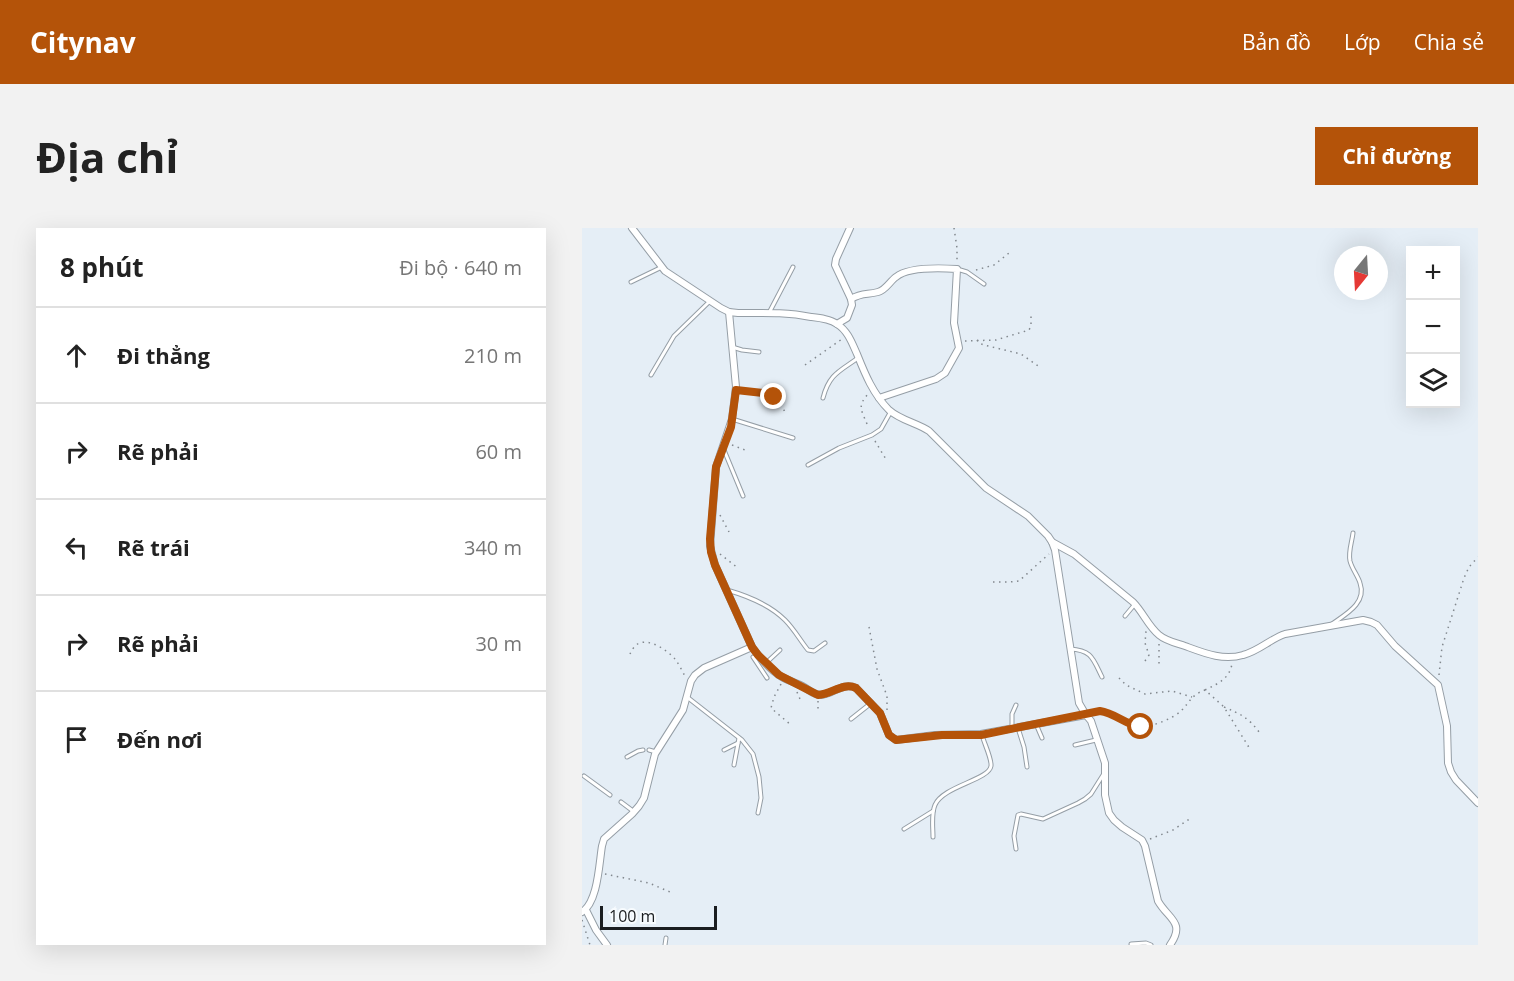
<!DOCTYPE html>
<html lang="vi">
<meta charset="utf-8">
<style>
:root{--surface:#fff;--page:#f2f2f2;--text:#222;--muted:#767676;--line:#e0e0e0;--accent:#b45309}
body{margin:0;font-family:"Open Sans",sans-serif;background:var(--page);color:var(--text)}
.controls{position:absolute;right:18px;top:18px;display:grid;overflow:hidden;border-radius:0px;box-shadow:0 6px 24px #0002}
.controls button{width:54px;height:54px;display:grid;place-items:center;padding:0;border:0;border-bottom:2px solid var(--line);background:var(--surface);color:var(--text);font:30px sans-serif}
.compass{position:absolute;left:752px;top:18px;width:54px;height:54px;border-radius:50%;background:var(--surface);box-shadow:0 6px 24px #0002;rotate:198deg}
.scale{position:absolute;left:18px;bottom:15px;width:117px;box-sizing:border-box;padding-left:6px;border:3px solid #1a1d20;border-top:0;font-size:16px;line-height:21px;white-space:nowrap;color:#1a1d20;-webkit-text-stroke:4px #f7fbfe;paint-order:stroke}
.stop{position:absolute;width:18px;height:18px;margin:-14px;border:4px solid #b45309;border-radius:50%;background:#fff}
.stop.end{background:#b45309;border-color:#fff;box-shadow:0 2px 6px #0008}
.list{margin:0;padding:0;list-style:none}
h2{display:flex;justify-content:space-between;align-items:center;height:78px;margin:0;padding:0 24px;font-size:26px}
h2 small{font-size:20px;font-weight:400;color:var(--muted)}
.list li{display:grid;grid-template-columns:39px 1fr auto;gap:18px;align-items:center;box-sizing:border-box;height:96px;padding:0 24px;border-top:2px solid var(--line)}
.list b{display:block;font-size:22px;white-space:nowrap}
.list em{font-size:20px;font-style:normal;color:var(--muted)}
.icon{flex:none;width:33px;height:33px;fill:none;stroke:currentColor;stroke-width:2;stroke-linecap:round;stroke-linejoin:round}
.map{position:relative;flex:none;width:896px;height:717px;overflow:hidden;border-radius:0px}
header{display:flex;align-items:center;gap:36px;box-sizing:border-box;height:84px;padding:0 30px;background:var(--accent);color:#fff}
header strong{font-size:28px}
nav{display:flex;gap:33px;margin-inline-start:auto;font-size:21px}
.intro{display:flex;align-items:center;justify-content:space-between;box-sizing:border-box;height:144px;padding:0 36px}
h1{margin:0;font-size:42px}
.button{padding:15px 27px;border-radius:0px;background:var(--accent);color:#fff;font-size:21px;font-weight:700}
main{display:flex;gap:36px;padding:0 36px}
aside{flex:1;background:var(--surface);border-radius:0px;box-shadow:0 6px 24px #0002}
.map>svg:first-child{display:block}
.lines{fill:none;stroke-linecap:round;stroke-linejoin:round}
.service-casing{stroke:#959ea6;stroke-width:5}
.minor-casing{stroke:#959ea6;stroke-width:8}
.path{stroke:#82888e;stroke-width:1.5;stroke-dasharray:1.5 4.5;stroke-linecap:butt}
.service{stroke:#fff;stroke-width:3}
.minor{stroke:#fff;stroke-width:6}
.route{stroke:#b45309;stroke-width:8}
</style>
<header>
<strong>Citynav</strong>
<nav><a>Bản đồ</a><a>Lớp</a><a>Chia sẻ</a></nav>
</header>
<div class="intro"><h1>Địa chỉ</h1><a class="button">Chỉ đường</a></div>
<main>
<aside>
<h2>8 phút<small>Đi bộ · 640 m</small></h2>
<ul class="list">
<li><svg class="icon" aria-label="ahead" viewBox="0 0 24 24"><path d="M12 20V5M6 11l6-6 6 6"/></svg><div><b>Đi thẳng</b></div><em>210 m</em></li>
<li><svg class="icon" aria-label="right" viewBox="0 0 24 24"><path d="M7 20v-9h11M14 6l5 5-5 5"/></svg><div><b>Rẽ phải</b></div><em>60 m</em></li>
<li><svg class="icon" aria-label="left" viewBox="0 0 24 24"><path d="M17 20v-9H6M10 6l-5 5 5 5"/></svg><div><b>Rẽ trái</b></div><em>340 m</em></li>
<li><svg class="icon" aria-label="right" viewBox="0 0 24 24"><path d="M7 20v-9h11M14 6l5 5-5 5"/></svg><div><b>Rẽ phải</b></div><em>30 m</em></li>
<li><svg class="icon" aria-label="arrive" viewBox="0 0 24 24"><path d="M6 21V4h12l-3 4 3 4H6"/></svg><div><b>Đến nơi</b></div></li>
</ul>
</aside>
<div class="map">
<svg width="896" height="717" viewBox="0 0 896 717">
<rect width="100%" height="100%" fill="#e5eef6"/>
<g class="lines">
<defs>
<g id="service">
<polyline points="375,41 385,44 402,56"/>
<polyline points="49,54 80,39"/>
<polyline points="188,83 211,39"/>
<polyline points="150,119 160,122 177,124"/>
<polyline points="69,147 92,108 128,73"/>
<path d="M 241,170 C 247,146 258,143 276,130"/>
<polyline points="150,191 211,210"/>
<polyline points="142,222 161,268"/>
<polyline points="226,237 257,220 290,207 299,201 308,185"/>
<path d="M 145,362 C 166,368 187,376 203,392 C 212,401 218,412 226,422 L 232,423 L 243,415"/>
<polyline points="543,388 553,376"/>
<path d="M 750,396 C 764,386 785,375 778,355 C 776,348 770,341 768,333 C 766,324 770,314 771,305"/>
<path d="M 488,421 C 510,422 511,431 520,449"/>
<polyline points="171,429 185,450"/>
<polyline points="184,435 198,422"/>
<polyline points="105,469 160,512 171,526 177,549 179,570 176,585"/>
<polyline points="269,491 288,476"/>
<polyline points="454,496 460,510"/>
<polyline points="430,499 430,486 434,477"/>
<polyline points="436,500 442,519 445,539"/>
<polyline points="493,517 514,512"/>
<polyline points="67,522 74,524"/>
<polyline points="142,522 156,515"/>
<polyline points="45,529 56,523 61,522"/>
<polyline points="152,537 157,510"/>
<polyline points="2,548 28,567"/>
<polyline points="39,574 51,583"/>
<polyline points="322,601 351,583"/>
<path d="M 351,609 C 351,599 349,586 353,577 C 361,558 407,552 409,538 C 410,531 402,515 400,507"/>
<polyline points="434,621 432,608 436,587 439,586 461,591 496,575 503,571 509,566 521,547"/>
<polyline points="549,716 564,715 569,717"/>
<polyline points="83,717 84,710"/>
</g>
<g id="minor">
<path d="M 50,0 L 83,43 L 139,80 L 147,84 L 156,85 C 181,85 204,84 229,89 C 238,90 248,91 255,96 C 266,103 270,115 275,126 C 283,146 291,166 307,182 C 318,192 335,195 347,203 L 404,260 L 446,288 L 466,308 L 470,314 L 473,322 L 497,475 L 504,487 L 509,493 L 523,535 L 523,567 L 527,585 L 532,592 L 540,599 L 560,612 L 563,618 L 576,673 C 586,691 604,694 588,717"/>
<path d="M 269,71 C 280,64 285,67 296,64 C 304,62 308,53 314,49 C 326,39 359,40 375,41 L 372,95 L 377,120 L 363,145 L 354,151 L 297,170"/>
<path d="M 147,84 L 154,159 L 150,191 L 134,239 L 128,318 L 133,337 L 170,419 C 178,430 188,442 200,449 C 207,453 215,455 222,459 C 227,462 232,467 239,467 C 251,466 261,454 274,460 L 298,485 L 307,507 L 314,512 L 353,507 L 399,506 L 504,487"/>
<polyline points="255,96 265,90 270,77 269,71 253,37 254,31 268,0"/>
<path d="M 470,314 L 492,326 L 551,374 C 561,384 566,398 577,407 C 584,413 594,415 603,418 C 622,425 641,433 661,427 C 677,423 688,411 703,406 L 781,392 L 789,394 L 795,397 L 813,418 L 856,457 L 865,498 L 866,535 L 869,544 L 874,552 L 896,575"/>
<polyline points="4,682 14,702 25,717"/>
<path d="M 0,684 C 16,674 17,636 20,618 L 22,611 L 50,586 L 57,578 L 62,570 L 73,526 L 101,482 L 109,453 L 113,447 L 122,440 L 170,419"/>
</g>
</defs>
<use href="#service" class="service-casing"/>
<use href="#minor" class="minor-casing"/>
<g class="path">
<polyline points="372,0 375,20 375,35"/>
<polyline points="394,42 412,37 427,25"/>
<polyline points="395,112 397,115 402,117 439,126 459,140"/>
<polyline points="383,113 414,112 447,102 449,98 449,85"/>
<polyline points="223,137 260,111"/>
<polyline points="161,163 190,167 205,186"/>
<path d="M 285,196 C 279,181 275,178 287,165"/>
<polyline points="293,213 305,233"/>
<polyline points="150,217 163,222"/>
<polyline points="138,287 147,304"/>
<polyline points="138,326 156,340"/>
<polyline points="411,354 427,354 437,353 467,326"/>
<polyline points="287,399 295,441 305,468 305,482"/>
<polyline points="577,416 577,436"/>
<path d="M 48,426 C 50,422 53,416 58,415 C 69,411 86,423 93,431 C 97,436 100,443 103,448"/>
<polyline points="563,433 567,427 563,415 564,403"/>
<polyline points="857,447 860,419 882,350 887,339 896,329"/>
<polyline points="537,450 544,457 563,466 590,463 610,469"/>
<polyline points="199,456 192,469 189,480 209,497"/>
<path d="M 623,462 C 637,455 647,451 650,436"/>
<polyline points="215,464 218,471"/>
<polyline points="236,473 236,481"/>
<path d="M 642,479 C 658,486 666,489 677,504"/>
<path d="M 511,485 C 531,480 541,500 559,499 C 572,498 590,491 599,483 C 608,474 609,467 623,462 L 642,479 L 668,521"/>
<polyline points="568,611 591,602 609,590"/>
<polyline points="23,646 67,655 88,664"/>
<polyline points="0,692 8,717"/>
</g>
<use href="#service" class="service"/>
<use href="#minor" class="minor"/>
</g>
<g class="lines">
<path class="route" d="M 192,169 L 181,165 L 154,162 L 149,199 L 134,239 L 128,311 L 129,324 L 133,337 L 170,419 L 176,427 L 197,447 L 236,467 C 250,466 261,454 274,460 L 298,485 L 307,507 L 314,512 L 360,507 L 399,507 L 518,483 C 533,485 544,497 559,499"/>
</g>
</svg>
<div class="controls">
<button>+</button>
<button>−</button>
<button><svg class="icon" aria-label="layers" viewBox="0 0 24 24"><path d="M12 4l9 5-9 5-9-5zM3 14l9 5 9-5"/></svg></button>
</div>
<svg class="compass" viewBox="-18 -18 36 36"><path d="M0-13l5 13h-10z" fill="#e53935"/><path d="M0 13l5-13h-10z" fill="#767676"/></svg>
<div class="scale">100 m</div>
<div class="stop" style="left:559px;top:499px"></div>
<div class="stop end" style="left:192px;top:169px"></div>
</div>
</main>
